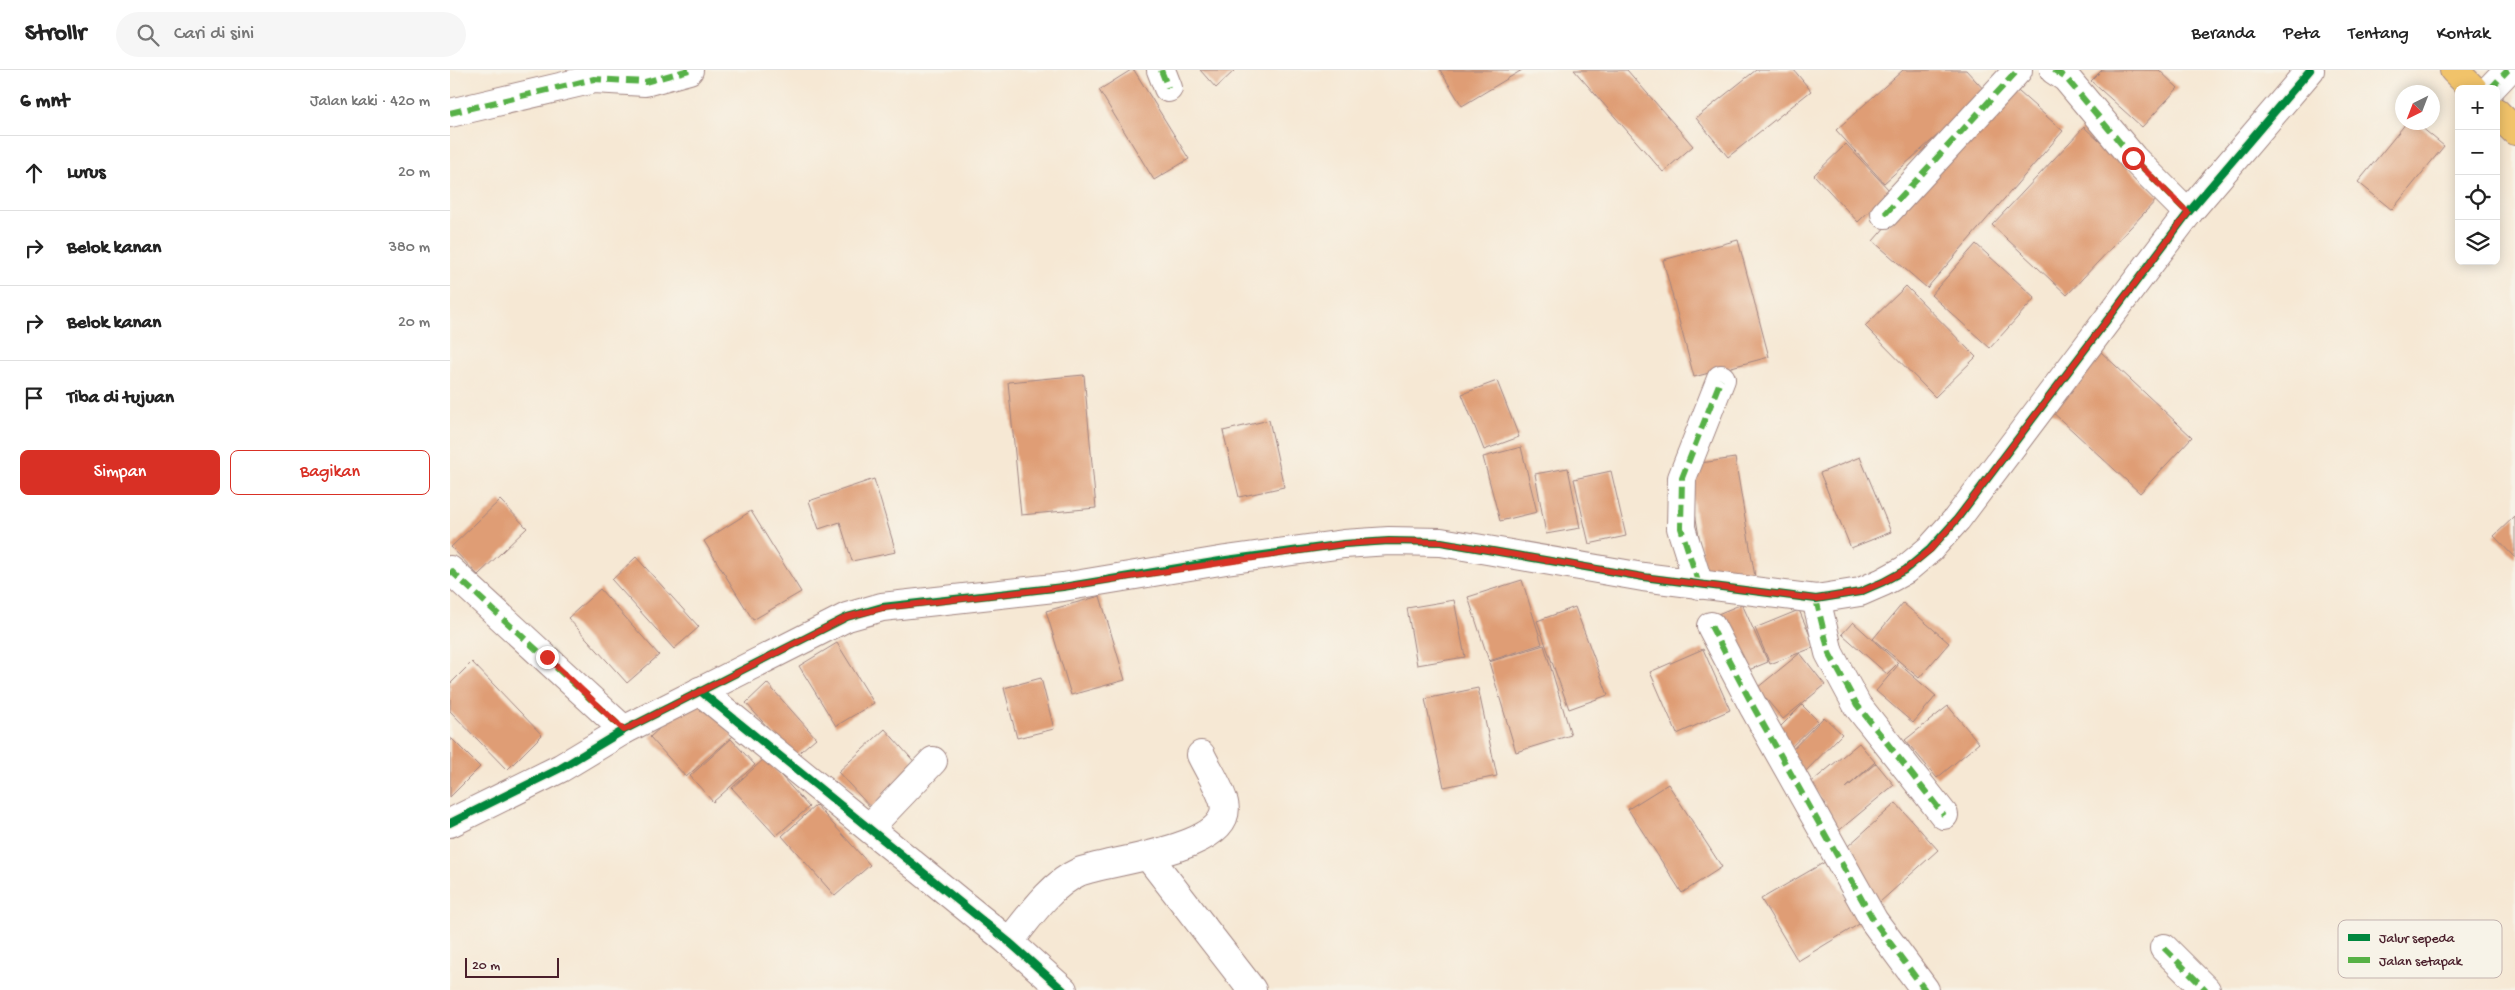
<!DOCTYPE html>
<html lang="id">
<meta charset="utf-8">
<style>
:root{--surface:#fff;--page:#f6f6f6;--text:#222;--muted:#767676;--line:#e0e0e0;--accent:#d93025}
body{margin:0;font-family:"Gochi Hand",sans-serif;background:var(--page);color:var(--text)}
.controls{position:absolute;right:15px;top:15px;display:grid;overflow:hidden;border-radius:8px;box-shadow:0 2px 12px #0003}
.controls button{width:45px;height:45px;display:grid;place-items:center;padding:0;border:0;border-bottom:1px solid var(--line);background:var(--surface);color:var(--text);font:25px sans-serif}
.compass{position:absolute;left:1945px;top:15px;width:45px;height:45px;border-radius:50%;background:var(--surface);box-shadow:0 2px 12px #0003;rotate:222deg}
.scale{position:absolute;left:15px;bottom:12px;width:94px;box-sizing:border-box;padding-left:5px;border:2px solid #4a1f2b;border-top:0;font-size:14px;line-height:18px;white-space:nowrap;color:#4a1f2b;-webkit-text-stroke:4px #f7f3e8;paint-order:stroke}
.stop{position:absolute;width:15px;height:15px;margin:-11px;border:4px solid #d93025;border-radius:50%;background:#fff}
.stop.end{background:#d93025;border-color:#fff;box-shadow:0 1px 5px #0008}
.list{margin:0;padding:0;list-style:none}
h2{display:flex;justify-content:space-between;align-items:center;height:65px;margin:0;padding:0 20px;font-size:21px}
h2 small{font-size:16px;font-weight:400;color:var(--muted)}
.list li{display:grid;grid-template-columns:32px 1fr auto;gap:15px;align-items:center;box-sizing:border-box;height:75px;padding:0 20px;border-top:1px solid var(--line)}
.list b{display:block;font-size:19px;white-space:nowrap}
.list em{font-size:16px;font-style:normal;color:var(--muted)}
.actions{display:flex;gap:10px;padding:15px 20px}
.actions a{flex:1;padding:11px 0;border:1px solid var(--accent);border-radius:8px;text-align:center;font-size:18px;color:var(--accent)}
.actions .main{background:var(--accent);color:#fff}
.icon{flex:none;width:28px;height:28px;fill:none;stroke:currentColor;stroke-width:2;stroke-linecap:round;stroke-linejoin:round}
.map{position:relative;flex:none;width:2065px;height:920px;overflow:hidden}
header{display:flex;align-items:center;gap:30px;box-sizing:border-box;height:70px;padding:0 25px;background:var(--surface);border-bottom:1px solid var(--line)}
header strong{font-size:24px}
nav{display:flex;gap:28px;margin-inline-start:auto;font-size:18px}
.search{width:350px;height:45px;background:var(--page);display:flex;align-items:center;gap:12px;box-sizing:border-box;padding:0 18px;border-radius:28px;color:var(--muted);font-size:19px}
main{display:flex}
aside{flex:1;background:var(--surface)}
.map>svg:first-child{display:block}
.building{fill:#df9d75}
.lines{fill:none;stroke-linecap:round;stroke-linejoin:round}
.street-casing{stroke:#a08480;stroke-width:30}
.highway-casing{stroke:#a08480;stroke-width:30}
.street{stroke:#fff;stroke-width:28}
.highway{stroke:#f1c36a;stroke-width:28}
.quiet{stroke:#57b146;stroke-width:6;stroke-dasharray:12 6;stroke-linecap:butt}
.cycleway-casing{stroke:#f7f3e8;stroke-width:11}
.cycleway{stroke:#00873e;stroke-width:8}
.route{stroke:#d93025;stroke-width:6}
.key{fill:#f7f3e8;stroke:#c3b3af;stroke-width:1}
.key-label{font-size:14px;fill:#4a1f2b}
</style>
<header>
<strong>Strollr</strong>
<div class="search"><svg class="icon" aria-label="search" viewBox="0 0 24 24"><circle cx="10" cy="10" r="6"/><path d="M15 15l6 6"/></svg>Cari di sini</div>
<nav><a>Beranda</a><a>Peta</a><a>Tentang</a><a>Kontak</a></nav>
</header>
<main>
<aside>
<h2>6 mnt<small>Jalan kaki · 420 m</small></h2>
<ul class="list">
<li><svg class="icon" aria-label="ahead" viewBox="0 0 24 24"><path d="M12 20V5M6 11l6-6 6 6"/></svg><div><b>Lurus</b></div><em>20 m</em></li>
<li><svg class="icon" aria-label="right" viewBox="0 0 24 24"><path d="M7 20v-9h11M14 6l5 5-5 5"/></svg><div><b>Belok kanan</b></div><em>380 m</em></li>
<li><svg class="icon" aria-label="right" viewBox="0 0 24 24"><path d="M7 20v-9h11M14 6l5 5-5 5"/></svg><div><b>Belok kanan</b></div><em>20 m</em></li>
<li><svg class="icon" aria-label="arrive" viewBox="0 0 24 24"><path d="M6 21V4h12l-3 4 3 4H6"/></svg><div><b>Tiba di tujuan</b></div></li>
</ul>
<div class="actions"><a class="main">Simpan</a><a>Bagikan</a></div>
</aside>
<div class="map">
<svg width="2065" height="920" viewBox="0 0 2065 920">
<rect width="100%" height="100%" fill="#f7f3e8"/>
<filter id="ink" filterUnits="userSpaceOnUse"><feTurbulence type="fractalNoise" baseFrequency=".02" numOctaves="2"/><feDisplacementMap in="SourceGraphic" scale="10" xChannelSelector="R" yChannelSelector="G"/><feConvolveMatrix kernelMatrix="1 2 1 2 8 2 1 2 1" color-interpolation-filters="sRGB"/></filter>
<filter id="wash" filterUnits="userSpaceOnUse"><feTurbulence type="fractalNoise" baseFrequency=".0096" numOctaves="4" result="noise"/><feDisplacementMap in="SourceGraphic" scale="20" xChannelSelector="R" yChannelSelector="G"/><feGaussianBlur stdDeviation="1.12" result="paint"/><feColorMatrix in="noise" values="0 0 0 0 0 0 0 0 0 0 0 0 0 0 0 0 0 1.4 0 .05"/><feComposite in="paint" operator="in"/></filter>
<g filter="url(#wash)">
<rect width="100%" height="100%" fill="#f6e8d4"/>
<g id="blocks">
<g class="building">
<polygon points="681,0 684,0 739,89 704,110 649,20"/>
<polygon points="750,0 785,0 766,18"/>
<polygon points="990,0 1072,0 1012,36"/>
<polygon points="1124,0 1177,0 1243,76 1213,102"/>
<polygon points="1306,0 1344,0 1361,21 1278,87 1246,48"/>
<polygon points="1453,0 1516,0 1536,22 1434,113 1386,60"/>
<polygon points="1652,0 1709,0 1728,18 1692,57 1641,11"/>
<polygon points="1560,14 1613,61 1477,218 1423,171"/>
<polygon points="1957,52 1965,52 1994,76 1942,140 1908,112"/>
<polygon points="1634,57 1709,127 1617,225 1542,155"/>
<polygon points="1396,74 1440,121 1408,152 1364,105"/>
<polygon points="1288,170 1319,287 1244,307 1213,190"/>
<polygon points="1526,174 1585,228 1540,278 1481,225"/>
<polygon points="1456,216 1526,287 1485,327 1415,256"/>
<polygon points="1651,282 1742,367 1690,423 1599,339"/>
<polygon points="634,305 646,438 571,445 558,312"/>
<polygon points="1047,311 1069,367 1034,380 1012,324"/>
<polygon points="819,350 834,417 789,427 773,361"/>
<polygon points="1071,377 1087,442 1050,451 1033,387"/>
<polygon points="1410,387 1441,462 1401,478 1370,403"/>
<polygon points="1285,388 1305,507 1257,514 1237,395"/>
<polygon points="1118,398 1130,458 1096,464 1085,404"/>
<polygon points="1161,401 1176,466 1139,474 1124,409"/>
<polygon points="424,409 446,482 402,491 390,452 369,459 359,431"/>
<polygon points="50,430 77,458 28,505 1,477"/>
<polygon points="301,441 351,522 303,550 254,471"/>
<polygon points="2065,446 2065,488 2044,466"/>
<polygon points="186,487 249,557 224,579 162,510"/>
<polygon points="1072,510 1092,574 1039,591 1018,527"/>
<polygon points="150,519 209,585 177,613 118,548"/>
<polygon points="650,526 675,610 621,625 596,541"/>
<polygon points="1004,530 1015,587 967,595 957,538"/>
<polygon points="1453,533 1499,573 1469,608 1423,569"/>
<polygon points="1292,534 1318,592 1289,604 1263,546"/>
<polygon points="1125,537 1158,625 1119,639 1087,551"/>
<polygon points="1349,540 1365,577 1320,594 1305,558"/>
<polygon points="1403,552 1448,593 1437,604 1392,564"/>
<polygon points="387,573 424,633 386,656 349,596"/>
<polygon points="1094,575 1121,665 1066,682 1039,592"/>
<polygon points="1253,579 1280,640 1227,664 1200,602"/>
<polygon points="1350,583 1375,615 1333,649 1307,618"/>
<polygon points="22,592 92,665 57,700 0,641 0,614"/>
<polygon points="1449,594 1486,626 1463,653 1426,621"/>
<polygon points="591,608 604,659 567,668 554,618"/>
<polygon points="317,613 366,668 344,687 296,633"/>
<polygon points="1028,618 1047,706 994,717 975,629"/>
<polygon points="246,625 283,666 236,707 200,667"/>
<polygon points="1352,635 1368,651 1336,682 1321,666"/>
<polygon points="1498,636 1529,673 1487,708 1455,670"/>
<polygon points="1374,647 1392,664 1351,706 1333,689"/>
<polygon points="435,659 468,696 421,738 388,702"/>
<polygon points="0,667 30,697 0,727"/>
<polygon points="281,669 305,695 263,732 240,706"/>
<polygon points="1409,673 1425,692 1396,718 1426,693 1444,715 1386,763 1368,741 1376,734 1359,714"/>
<polygon points="315,688 359,737 326,766 282,718"/>
<polygon points="1218,714 1272,797 1232,823 1178,739"/>
<polygon points="1446,733 1488,780 1430,832 1388,785"/>
<polygon points="366,735 420,795 385,826 332,766"/>
<polygon points="1375,792 1411,853 1348,891 1311,829"/>
</g>
</g>
</g>
<g filter="url(#ink)">
<use href="#blocks" fill-opacity="0" stroke="#a08480" stroke-width="1"/>
<g class="lines">
<defs>
<g id="street">
<polyline points="711,0 718,18"/>
<polyline points="1604,0 1616,8 1683,88 1738,143"/>
<polyline points="2040,19 2058,0"/>
<polyline points="0,43 144,9 195,12 239,0"/>
<polyline points="1435,144 1568,0"/>
<polyline points="0,500 174,660"/>
<polyline points="1249,515 1231,458 1232,408 1271,309"/>
<polyline points="1366,529 1379,583 1407,635 1494,745"/>
<polyline points="1261,556 1304,638 1424,851 1475,920"/>
<polyline points="250,621 559,872 613,920"/>
<polyline points="0,753 111,698 174,660 397,547 432,537 613,517 776,490 894,474 939,471 991,472 1193,507 1366,529 1410,522 1433,512 1455,500 1480,479 1507,449 1738,143 1860,0"/>
<polyline points="419,758 483,691"/>
<polyline points="698,786 802,920"/>
<path d="M 559,872 C 578,849 600,815 629,802 C 658,790 785,780 774,733 C 771,719 757,698 751,685"/>
<polyline points="1714,878 1756,920"/>
</g>
<g id="highway">
<polyline points="2004,0 2023,19"/>
<polyline points="2046,42 2065,61"/>
</g>
</defs>
<use href="#street" class="street-casing"/>
<use href="#highway" class="highway-casing"/>
<use href="#street" class="street"/>
<use href="#highway" class="highway"/>
<g class="quiet">
<polyline points="711,0 718,18"/>
<polyline points="1604,0 1616,8 1683,88 1738,143"/>
<polyline points="2040,19 2058,0"/>
<polyline points="0,43 144,9 195,12 239,0"/>
<polyline points="1435,144 1568,0"/>
<polyline points="0,500 174,660"/>
<polyline points="1249,515 1231,458 1232,408 1271,309"/>
<polyline points="1366,529 1379,583 1407,635 1494,745"/>
<polyline points="1261,556 1304,638 1424,851 1475,920"/>
<polyline points="1714,878 1756,920"/>
</g>
<defs>
<g id="cycleway">
<polyline points="250,621 559,872 613,920"/>
<polyline points="0,753 111,698 174,660 397,547 432,537 613,517 776,490 894,474 939,471 991,472 1193,507 1366,529 1410,522 1433,512 1455,500 1480,479 1507,449 1738,143 1860,0"/>
</g>
</defs>
<use href="#cycleway" class="cycleway-casing"/>
<use href="#cycleway" class="cycleway"/>
</g>
</g>
<g class="lines" filter="url(#ink)">
<polyline class="route" points="97,587 174,660 397,547 432,538 613,517 894,474 939,471 991,472 1194,507 1366,529 1410,522 1433,512 1455,500 1480,480 1507,449 1738,143 1683,88"/>
</g>
<rect x="1888" y="850" width="164" height="58" rx="8" class="key"/>
<rect x="1898" y="864" width="22" height="7" fill="#00873e"/>
<rect x="1898" y="887" width="22" height="6" fill="#57b146"/>
<g class="key-label">
<text x="1929" y="872">Jalur sepeda</text>
<text x="1929" y="895">Jalan setapak</text>
</g>
</svg>
<div class="controls">
<button>+</button>
<button>−</button>
<button><svg class="icon" aria-label="locate" viewBox="0 0 24 24"><circle cx="12" cy="12" r="6"/><path d="M12 2v4M12 18v4M2 12h4M18 12h4"/></svg></button>
<button><svg class="icon" aria-label="layers" viewBox="0 0 24 24"><path d="M12 4l9 5-9 5-9-5zM3 14l9 5 9-5"/></svg></button>
</div>
<svg class="compass" viewBox="-18 -18 36 36"><path d="M0-13l5 13h-10z" fill="#e53935"/><path d="M0 13l5-13h-10z" fill="#767676"/></svg>
<div class="scale">20 m</div>
<div class="stop" style="left:1683px;top:88px"></div>
<div class="stop end" style="left:97px;top:587px"></div>
</div>
</main>
